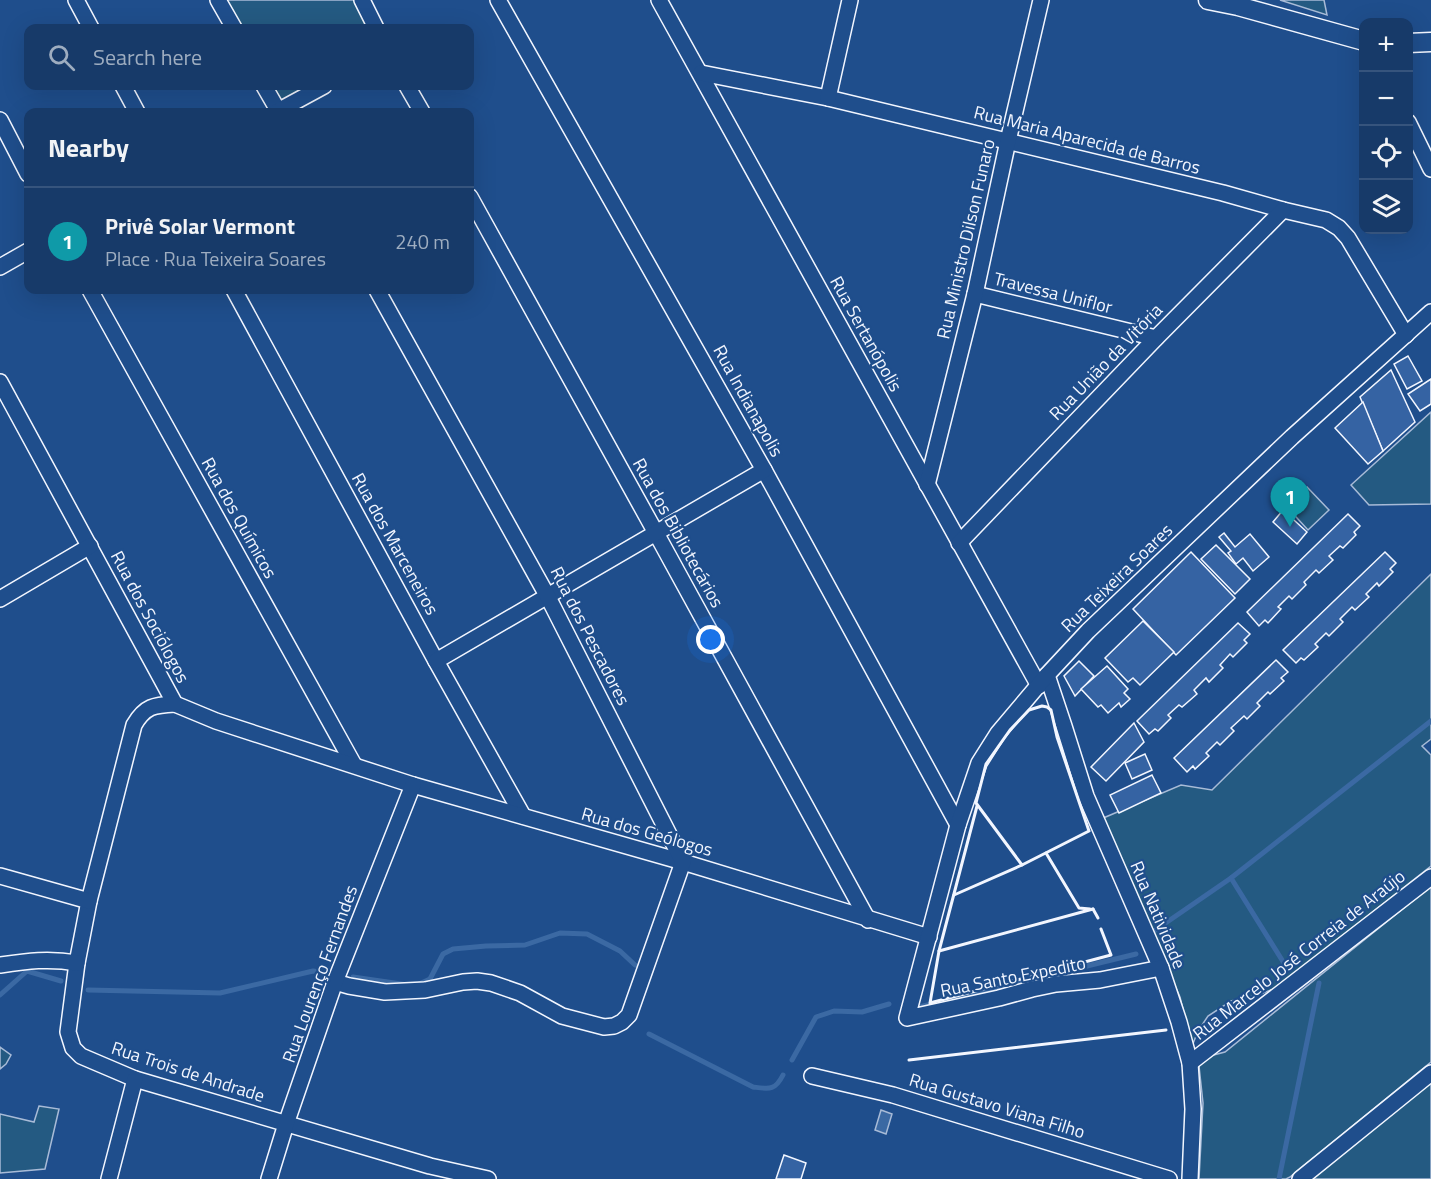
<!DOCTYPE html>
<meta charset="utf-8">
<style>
:root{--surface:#173a69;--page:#244571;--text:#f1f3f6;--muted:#9eadc0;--line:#36547d;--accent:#ea580c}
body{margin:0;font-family:"Titillium Web",sans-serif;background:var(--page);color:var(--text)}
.controls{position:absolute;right:18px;top:18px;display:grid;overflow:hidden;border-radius:12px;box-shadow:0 6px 24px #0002}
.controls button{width:54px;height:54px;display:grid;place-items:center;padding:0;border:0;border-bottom:2px solid var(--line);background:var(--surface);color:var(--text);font:30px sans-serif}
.you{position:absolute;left:711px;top:640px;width:21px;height:21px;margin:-15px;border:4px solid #fff;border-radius:50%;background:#1a73e8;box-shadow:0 0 0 9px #1a73e833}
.badge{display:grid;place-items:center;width:39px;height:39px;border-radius:50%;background:var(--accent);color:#fff;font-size:20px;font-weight:700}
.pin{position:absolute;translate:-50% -50px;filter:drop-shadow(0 2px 3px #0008)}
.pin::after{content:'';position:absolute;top:32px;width:21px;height:18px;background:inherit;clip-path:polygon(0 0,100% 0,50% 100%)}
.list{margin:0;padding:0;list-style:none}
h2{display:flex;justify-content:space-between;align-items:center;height:78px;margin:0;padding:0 24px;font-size:26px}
h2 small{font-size:20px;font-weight:400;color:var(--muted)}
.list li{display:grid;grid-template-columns:39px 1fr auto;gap:18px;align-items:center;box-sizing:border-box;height:108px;padding:0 24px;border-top:2px solid var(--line)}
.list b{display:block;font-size:22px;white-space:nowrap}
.list p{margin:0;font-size:20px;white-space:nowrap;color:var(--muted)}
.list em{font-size:20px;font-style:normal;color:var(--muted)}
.icon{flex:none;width:33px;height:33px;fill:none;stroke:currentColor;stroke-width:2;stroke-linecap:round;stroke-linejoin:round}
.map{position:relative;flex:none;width:1431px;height:1179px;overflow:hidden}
.search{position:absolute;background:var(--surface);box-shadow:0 6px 24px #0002;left:24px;top:24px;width:450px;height:66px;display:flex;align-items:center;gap:15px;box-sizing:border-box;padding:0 21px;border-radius:12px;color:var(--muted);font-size:22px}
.panel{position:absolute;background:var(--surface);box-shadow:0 6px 24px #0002;left:24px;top:108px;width:450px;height:186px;border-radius:12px}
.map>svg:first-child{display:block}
.green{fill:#245a82;stroke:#a8bbd7;stroke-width:1.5}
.water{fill:#3b69a3;stroke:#a8bbd7;stroke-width:1.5}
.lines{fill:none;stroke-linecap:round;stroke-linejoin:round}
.stream{stroke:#3b69a3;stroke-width:5}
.building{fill:#3563a3;stroke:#f2f6ff;stroke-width:1.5}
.minor-casing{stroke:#f2f6ff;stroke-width:18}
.tertiary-casing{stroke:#f2f6ff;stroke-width:21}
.minor{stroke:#1f4e8c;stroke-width:15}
.tertiary{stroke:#1f4e8c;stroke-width:18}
.wall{stroke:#f2f6ff;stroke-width:3}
.labels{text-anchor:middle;stroke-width:4.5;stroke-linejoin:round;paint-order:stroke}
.street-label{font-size:18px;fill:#f2f6ff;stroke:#1f4e8c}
</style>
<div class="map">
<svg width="1431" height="1179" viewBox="0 0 1431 1179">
<rect width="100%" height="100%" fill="#1f4e8c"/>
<g class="green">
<polygon points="218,0 362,0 376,28 234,28"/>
<polygon points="1280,0 1324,0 1327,15"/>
<polygon points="264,86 324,86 278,111"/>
<polygon points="1431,412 1431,504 1369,505 1351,485"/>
<polygon points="1307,487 1329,510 1308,530 1286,506"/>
<polygon points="1431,574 1431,739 1422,746 1431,755 1431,866 1276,988 1258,995 1231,1001 1208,1016 1198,1031 1192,1046 1180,997 1101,819 1181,785 1212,790"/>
<polygon points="1431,886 1431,1062 1290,1177 1286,1179 1199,1179 1203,1103 1199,1066 1206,1057 1225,1052"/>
<polygon points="0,1047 11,1055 6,1064 0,1069"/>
<polygon points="1431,1081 1431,1179 1307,1179"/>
<polygon points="39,1106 59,1109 45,1169 0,1173 0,1114 34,1122"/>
</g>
<polygon class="water" points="881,1110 892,1114 886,1134 875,1130"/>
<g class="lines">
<g class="stream">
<polyline points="1231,878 1287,968"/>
<polyline points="1154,931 1231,878 1431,721"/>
<polyline points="353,977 408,985"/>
<polyline points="417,985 430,979 443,954 453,949 486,946 525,945 560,933 587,934 620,951 635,965"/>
<polyline points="88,990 220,993 313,971 325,973"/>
<polyline points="0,995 27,971 61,981"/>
<polyline points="911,1009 1136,954"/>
<path d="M 649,1034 L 753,1087 C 769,1089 775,1091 783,1075"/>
<polyline points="792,1060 816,1017 834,1011 862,1012 889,1004"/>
<polyline points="1279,1179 1319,983"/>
</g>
</g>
<g class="building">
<polygon points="1408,356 1422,381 1407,389 1394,364"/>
<polygon points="1391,370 1415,422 1383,451 1360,397"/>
<polygon points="1431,379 1431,404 1420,411 1408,394"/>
<polygon points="1363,402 1383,451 1368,464 1335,428"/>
<polygon points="1283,510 1307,532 1297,544 1273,522"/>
<polygon points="1348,514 1360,526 1354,532 1356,535 1343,548 1340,546 1329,556 1333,560 1319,573 1316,570 1304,582 1306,585 1292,599 1289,596 1278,607 1281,609 1268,623 1265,620 1259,626 1247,612"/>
<polygon points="1224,533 1235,547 1250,534 1269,557 1253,571 1243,558 1236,564 1228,553 1231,551 1219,537"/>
<polygon points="1216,545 1250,579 1235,594 1201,559"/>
<polygon points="1191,552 1235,598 1176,655 1133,609"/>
<polygon points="1385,552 1396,563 1390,569 1393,572 1379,586 1377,583 1366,594 1369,597 1355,610 1352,607 1340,619 1343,622 1329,636 1326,633 1315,644 1318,647 1304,660 1301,658 1296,663 1283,650"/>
<polygon points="1143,621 1174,652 1140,685 1133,678 1128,682 1105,658"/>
<polygon points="1238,623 1250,634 1244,640 1247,643 1233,657 1230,654 1220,665 1223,668 1209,682 1206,678 1194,690 1197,694 1182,707 1179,705 1168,715 1171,718 1158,731 1155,729 1149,734 1137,721"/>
<polygon points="1276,660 1288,672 1281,678 1284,681 1270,694 1268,692 1257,703 1260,706 1247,719 1244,716 1231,728 1234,731 1220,745 1217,742 1206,753 1209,756 1195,769 1193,766 1187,772 1174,758"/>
<polygon points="1079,661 1094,676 1075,696 1064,676"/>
<polygon points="1107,666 1128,689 1124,693 1130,699 1121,707 1119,703 1108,713 1101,705 1098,707 1081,689"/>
<polygon points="1134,723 1144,742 1106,781 1091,767"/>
<polygon points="1145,754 1152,770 1132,779 1125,763"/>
<polygon points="1152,775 1161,793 1119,813 1110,795"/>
<polygon points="784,1155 806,1163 801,1179 776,1179"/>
</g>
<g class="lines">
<defs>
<g id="minor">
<polyline points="76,0 91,28"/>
<polyline points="218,0 234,28"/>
<polyline points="362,0 376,28"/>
<polyline points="498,0 764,470 958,825"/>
<polyline points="659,0 1039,686"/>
<polyline points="701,73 828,98 1223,193 1283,210 1326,220 1339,228 1348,238 1406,335"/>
<polyline points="123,86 137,112"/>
<polyline points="264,86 279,112"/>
<polyline points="407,86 422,112"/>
<polyline points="828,98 850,0"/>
<polyline points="276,112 324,86"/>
<polyline points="0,120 28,174"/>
<polyline points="1408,122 1431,169"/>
<polyline points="470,197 656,533 868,920"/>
<polyline points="0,267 28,251"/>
<polyline points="90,290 354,765"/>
<polyline points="234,290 436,661 523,816"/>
<polyline points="975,294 1156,338"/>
<polyline points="0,382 175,704 216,721 413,785 683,862 929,937"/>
<polyline points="927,485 975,294 1008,141 1041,0"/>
<polyline points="959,543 1156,338 1283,210"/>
<polyline points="0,599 90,546"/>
<polyline points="436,661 764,470"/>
<polyline points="1047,675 1064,726 1086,796 1161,968 1179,1022 1190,1063 1193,1109 1190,1179"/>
<path d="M 175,704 C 154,705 145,706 134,725 L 89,901 L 77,963 L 68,1032 L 73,1048 L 81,1056 L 135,1079 L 430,1166 L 488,1179"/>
<polyline points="0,876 89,901"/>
<path d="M 0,965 C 27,961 49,958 77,963"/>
<polyline points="1161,968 1100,980 1056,984 1032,989 999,998 907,1018 958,825 979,763 998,733 1047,675 1088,631 1292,437 1431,312"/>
<polyline points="335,982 349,986 385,992 425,990 463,982 477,981 491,983 520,993 562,1016 604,1027 614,1026 622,1022 629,1015 683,862 548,597 377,290"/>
<polyline points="1190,1063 1431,877"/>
<polyline points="812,1076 893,1095 1169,1179"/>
<polyline points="109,1179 135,1079"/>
<polyline points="269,1179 286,1124 335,982 413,785"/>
<polyline points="1300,1179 1431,1073"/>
</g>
<g id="tertiary">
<polyline points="1208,0 1238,6 1364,41"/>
<polyline points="1408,43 1431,42"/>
</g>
</defs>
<use href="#minor" class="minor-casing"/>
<use href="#tertiary" class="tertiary-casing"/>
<use href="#minor" class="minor"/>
<use href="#tertiary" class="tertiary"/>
<g class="wall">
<polygon points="1042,706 1047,707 1051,710 1057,737 1089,831 1022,865 976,803 986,764 1010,730 1029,710"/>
<polyline points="977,806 939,951 930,1003 1111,955 1101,929"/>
<polyline points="1046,853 1079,908 1090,909"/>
<polyline points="954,895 1022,865"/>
<polyline points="1093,909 1098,918"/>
<polyline points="939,951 1093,909"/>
<polyline points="909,1060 1166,1030"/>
</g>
</g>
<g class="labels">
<g class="street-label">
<text transform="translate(1087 140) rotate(14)" y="6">Rua Maria Aparecida de Barros</text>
<text transform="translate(966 239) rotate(-77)" y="6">Rua Ministro Dilson Funaro</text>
<text transform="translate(1053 293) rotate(14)" y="6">Travessa Uniflor</text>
<text transform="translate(866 334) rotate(61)" y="6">Rua Sertanópolis</text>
<text transform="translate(1106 362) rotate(-46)" y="6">Rua União da Vitória</text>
<text transform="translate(748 401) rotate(61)" y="6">Rua Indianapolis</text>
<text transform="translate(239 518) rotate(61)" y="6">Rua dos Químicos</text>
<text transform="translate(678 533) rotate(61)" y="6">Rua dos Bibliotecários</text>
<text transform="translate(395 544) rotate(61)" y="6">Rua dos Marceneiros</text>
<text transform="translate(1117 578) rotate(-44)" y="6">Rua Teixeira Soares</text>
<text transform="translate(150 617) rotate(62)" y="6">Rua dos Sociólogos</text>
<text transform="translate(590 636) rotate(63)" y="6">Rua dos Pescadores</text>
<text transform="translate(647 832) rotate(16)" y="6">Rua dos Geólogos</text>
<text transform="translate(1158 915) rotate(67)" y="6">Rua Natividade</text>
<text transform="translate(1299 955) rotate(-38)" y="6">Rua Marcelo José Correia de Araújo</text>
<text transform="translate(320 974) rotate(-70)" y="6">Rua Lourenço Fernandes</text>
<text transform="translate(1013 977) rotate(-11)" y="6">Rua Santo Expedito</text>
<text transform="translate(188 1072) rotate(18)" y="6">Rua Trois de Andrade</text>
<text transform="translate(997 1106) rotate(17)" y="6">Rua Gustavo Viana Filho</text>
</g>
</g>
</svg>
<div class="controls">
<button>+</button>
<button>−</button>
<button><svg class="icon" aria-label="locate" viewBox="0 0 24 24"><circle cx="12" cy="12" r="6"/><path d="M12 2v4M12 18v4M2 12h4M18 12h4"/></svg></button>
<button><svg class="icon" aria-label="layers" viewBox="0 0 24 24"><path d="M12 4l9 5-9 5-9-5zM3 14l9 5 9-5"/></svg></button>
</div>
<div class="you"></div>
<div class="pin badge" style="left:1290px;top:527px;background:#0f9aa8">1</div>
<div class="search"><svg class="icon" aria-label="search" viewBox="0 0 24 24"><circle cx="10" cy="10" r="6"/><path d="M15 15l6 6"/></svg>Search here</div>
<section class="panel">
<h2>Nearby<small></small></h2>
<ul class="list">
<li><span class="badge" style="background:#0f9aa8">1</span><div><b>Privê Solar Vermont</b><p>Place · Rua Teixeira Soares</p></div><em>240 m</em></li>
</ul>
</section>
</div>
